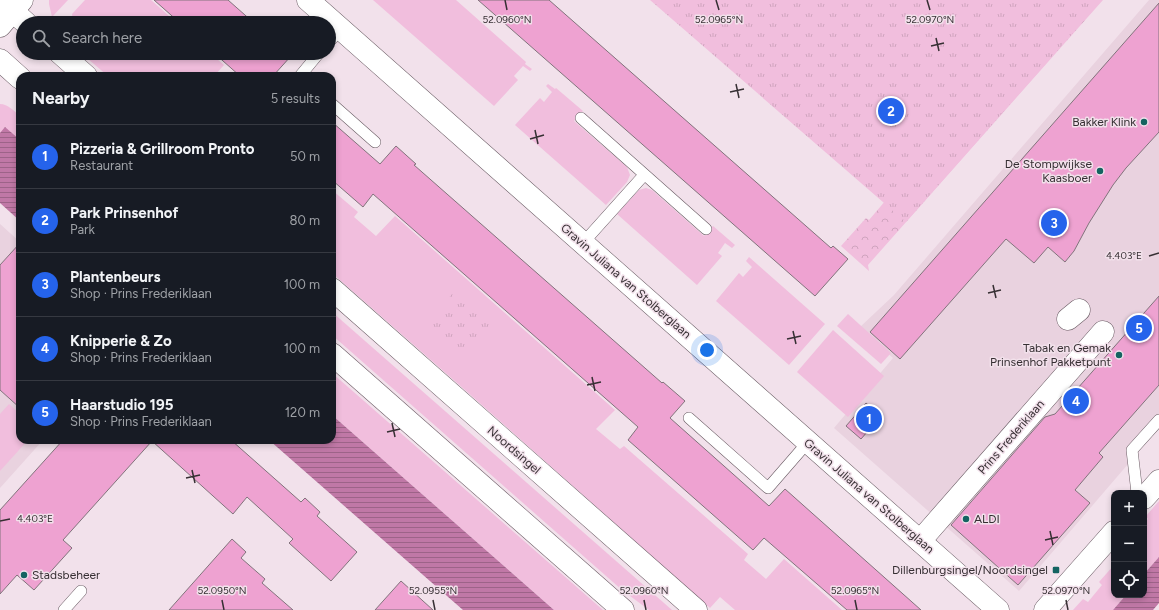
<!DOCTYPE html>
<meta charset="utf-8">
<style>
:root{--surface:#171b24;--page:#20242c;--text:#f1f3f6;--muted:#9ea1a6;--line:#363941;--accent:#2563eb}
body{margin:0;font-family:Figtree,sans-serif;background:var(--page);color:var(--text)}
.controls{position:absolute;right:12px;bottom:12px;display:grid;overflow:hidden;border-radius:8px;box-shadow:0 2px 6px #0003}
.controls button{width:36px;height:36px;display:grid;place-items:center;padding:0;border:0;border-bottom:1px solid var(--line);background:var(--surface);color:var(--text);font:20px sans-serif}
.you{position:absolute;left:707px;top:350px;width:14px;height:14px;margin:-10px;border:3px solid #fff;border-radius:50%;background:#1a73e8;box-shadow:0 0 0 6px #1a73e833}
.badge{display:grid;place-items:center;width:26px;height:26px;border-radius:50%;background:var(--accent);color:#fff;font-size:13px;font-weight:700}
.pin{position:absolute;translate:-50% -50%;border:2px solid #fff;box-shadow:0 1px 4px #0006}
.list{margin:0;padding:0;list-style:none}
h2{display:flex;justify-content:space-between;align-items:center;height:52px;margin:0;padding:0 16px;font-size:17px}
h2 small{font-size:13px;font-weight:400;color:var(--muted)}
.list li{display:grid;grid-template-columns:26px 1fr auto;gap:12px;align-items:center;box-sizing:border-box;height:64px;padding:0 16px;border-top:1px solid var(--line)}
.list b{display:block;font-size:15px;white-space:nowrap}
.list p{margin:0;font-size:13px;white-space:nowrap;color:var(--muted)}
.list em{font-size:13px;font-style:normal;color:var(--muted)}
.icon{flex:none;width:22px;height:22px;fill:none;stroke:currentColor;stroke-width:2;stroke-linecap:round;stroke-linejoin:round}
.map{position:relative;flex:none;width:1159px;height:610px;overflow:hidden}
.search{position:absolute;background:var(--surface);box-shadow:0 2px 6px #0003;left:16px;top:16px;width:320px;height:44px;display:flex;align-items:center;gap:10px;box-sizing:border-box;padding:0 14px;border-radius:22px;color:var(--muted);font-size:15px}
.panel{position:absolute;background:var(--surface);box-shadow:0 2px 6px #0003;left:16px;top:72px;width:320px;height:372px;border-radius:12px}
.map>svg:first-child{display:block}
.built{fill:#e9d2df}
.grass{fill:#f1bedd}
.forest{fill:url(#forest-crowns)}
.park{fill:url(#park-tufts)}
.water{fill:url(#water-rules)}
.building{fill:#eea2d1;stroke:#82737c}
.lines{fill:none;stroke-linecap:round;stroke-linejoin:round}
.lane-casing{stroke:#695b63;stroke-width:12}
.street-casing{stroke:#695b63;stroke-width:23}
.secondary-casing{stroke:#695b63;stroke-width:23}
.lane{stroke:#fff;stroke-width:11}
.street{stroke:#fff;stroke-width:22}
.secondary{stroke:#fff;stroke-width:22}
.ticks{fill:none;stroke:#362f33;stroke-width:1.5}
.poi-dot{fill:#146361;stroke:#f2e1eb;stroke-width:1.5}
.labels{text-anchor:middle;stroke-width:3;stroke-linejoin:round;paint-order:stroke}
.poi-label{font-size:12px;fill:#362f33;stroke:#f2e1eb;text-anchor:end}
.street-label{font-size:12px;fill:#362f33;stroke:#f2e1eb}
.ticks-label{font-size:10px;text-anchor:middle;fill:#362f33;stroke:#f2e1eb;stroke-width:3;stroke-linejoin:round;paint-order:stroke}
</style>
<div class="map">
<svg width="1159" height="610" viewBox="0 0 1159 610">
<defs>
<pattern id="forest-crowns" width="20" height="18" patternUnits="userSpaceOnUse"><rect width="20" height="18" fill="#f1bedd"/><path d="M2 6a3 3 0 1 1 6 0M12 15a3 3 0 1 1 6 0" fill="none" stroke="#cfa4be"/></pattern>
<pattern id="park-tufts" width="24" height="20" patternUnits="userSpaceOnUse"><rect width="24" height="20" fill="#f1bedd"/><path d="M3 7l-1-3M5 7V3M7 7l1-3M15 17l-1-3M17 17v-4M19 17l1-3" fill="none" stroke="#cfa4be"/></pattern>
<pattern id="water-rules" width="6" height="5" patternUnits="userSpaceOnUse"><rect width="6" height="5" fill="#c078a6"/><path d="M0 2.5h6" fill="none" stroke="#9d6388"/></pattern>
</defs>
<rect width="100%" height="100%" fill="#f2e1eb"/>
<g class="built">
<polygon points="1149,0 1159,0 1159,428 1019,591 834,428 893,358 859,328 894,295"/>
<polygon points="0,224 20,242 20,440 43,440 0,488"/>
</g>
<g class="grass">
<polygon points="49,0 68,0 52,17 49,4"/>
<polygon points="85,0 151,0 177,23 73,23 72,14"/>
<polygon points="373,0 456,0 526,62 525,64 532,69 530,71 523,66 514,76 518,80 494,106"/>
<polygon points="81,53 210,53 224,65 214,76 108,76"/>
<polygon points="548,84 555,89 556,88 583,111 574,121 627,167 630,175 627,182 606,205 515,125 540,98 544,102 552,92 546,86"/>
<path d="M 0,104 C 8,104 14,111 20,116 L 20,140 L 0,133 Z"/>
<polygon points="646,188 652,190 704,236 713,226 735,245 732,248 725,243 718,253 722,256 697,285 617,214 639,190"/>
<polygon points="332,190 358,212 354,217 376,236 395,216 615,410 596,429 620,449 624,446 748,554 744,560 766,579 784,559 842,610 735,610 720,597 710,608 465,390 332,273"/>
<polygon points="749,257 825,324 789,365 716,301 739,273 743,277 752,267 746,261"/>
<polygon points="332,312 672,610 649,610 622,590 332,335"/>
<polygon points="848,314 891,353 881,364 837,326"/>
<polygon points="833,330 884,376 848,417 797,372"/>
<polygon points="332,373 603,610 554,610 332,415"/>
<polygon points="9,404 20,414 20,440 28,440 0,471 0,414"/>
<polygon points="1159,501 1159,557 1144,574 1144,523 1148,519 1146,516"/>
<polygon points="1114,565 1114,595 1126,595 1113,610 1073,610 1083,599 1088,602 1102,585 1099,582"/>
</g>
<polygon class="forest" points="1050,0 1103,0 868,265 869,271 841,246 866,218 869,220 886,200"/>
<g class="park">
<polygon points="650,0 1102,0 906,222"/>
<polygon points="457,288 496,321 464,359 425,326"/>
</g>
<g class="water">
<polygon points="5,127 20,140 20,221 0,203 0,133"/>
<polygon points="332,415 554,610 463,610 269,440 332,440"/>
<polygon points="1159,557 1159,603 1153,610 1113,610 1126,595 1144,595 1144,574"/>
</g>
<g class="building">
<polygon points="154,0 228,0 254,23 180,23"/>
<polygon points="478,0 549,0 831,248 833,246 848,259 815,296"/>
<polygon points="1159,3 1159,132 1126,168 1113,185 1089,223 1074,251 1065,262 1048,247 1034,263 1006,239 900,359 870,332"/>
<polygon points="214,53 288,53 291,56 273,76 240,76"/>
<polygon points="332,122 380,164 396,146 416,164 414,165 662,383 663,382 685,401 670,418 769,506 785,489 921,610 847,610 764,538 753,550 628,440 638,427 390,209 373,194 363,207 332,180"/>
<polygon points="20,243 20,408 0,390 0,265"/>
<polygon points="1159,296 1159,385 1099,453 1103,457 1075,490 1090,503 1018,585 951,525 1045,417 1055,414"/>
<polygon points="866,403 881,416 861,439 846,426"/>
<polygon points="63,440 231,440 301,502 305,498 320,512 317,516 357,552 331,581 289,543 293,539 247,497 233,514 152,441 63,540 72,548 34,590 17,575 0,594 0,510"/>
<polygon points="232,539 246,552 241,558 265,579 262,583 293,610 169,610"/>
<polygon points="401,581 433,610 375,610"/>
</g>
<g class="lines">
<defs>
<g id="lane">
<polyline points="329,42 341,29"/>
<polyline points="300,76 319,53"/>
<polyline points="332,104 375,142"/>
<polyline points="581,118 706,229"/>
<polyline points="583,243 644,175"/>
<polyline points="689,418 768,488 808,442"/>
<polyline points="1137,493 1132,450 1159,420"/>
<polyline points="64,610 81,591"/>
</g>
<g id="street">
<polyline points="308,0 998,610"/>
<polyline points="0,26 22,0"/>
<polyline points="1068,319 1079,310"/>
<polyline points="920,541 1103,332"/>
</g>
<g id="secondary">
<polyline points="0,0 26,23"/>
<polyline points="60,53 86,76"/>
<polyline points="0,60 20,78"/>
<polyline points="332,289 696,610"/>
<polyline points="332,354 623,610"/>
<polyline points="1144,498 1159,481"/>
<polyline points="1045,610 1114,532"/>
</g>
</defs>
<use href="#lane" class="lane-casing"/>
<use href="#street" class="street-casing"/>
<use href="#secondary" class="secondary-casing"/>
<use href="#lane" class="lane"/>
<use href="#street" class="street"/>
<use href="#secondary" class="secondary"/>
</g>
<path class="ticks" d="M 505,0 L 507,10M 716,0 L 719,10M 927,0 L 930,10M 936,38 L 939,51M 931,46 L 944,43M 736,84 L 739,98M 730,92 L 744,89M 535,130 L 538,144M 530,139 L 544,135M 1149,256 L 1159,253M 993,285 L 996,298M 988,293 L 1001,290M 793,331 L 796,344M 787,339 L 801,336M 592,377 L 595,391M 587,385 L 601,382M 392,423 L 395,437M 387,432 L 400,429M 192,470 L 195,483M 186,478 L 200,475M 0,521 L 10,519M 1050,531 L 1053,545M 1045,540 L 1058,537M 222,600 L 224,610M 433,600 L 435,610M 644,600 L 646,610M 855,600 L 857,610M 1066,600 L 1068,610"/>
<g class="poi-dot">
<circle cx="1144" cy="122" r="4"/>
<circle cx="1100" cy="171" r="4"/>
<circle cx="1119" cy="355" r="4"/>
<circle cx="966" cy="519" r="4"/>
<rect x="1052" y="566" width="8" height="8" rx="2"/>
<circle cx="24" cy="575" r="4"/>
</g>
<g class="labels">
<g class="poi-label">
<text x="1136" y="126">Bakker Klink</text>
<text x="1092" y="168">De Stompwijkse<tspan x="1092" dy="14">Kaasboer</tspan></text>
<text x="1111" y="352">Tabak en Gemak<tspan x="1111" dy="14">Prinsenhof Pakketpunt</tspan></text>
<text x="974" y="523" text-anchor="start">ALDI</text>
<text x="1048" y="574">Dillenburgsingel/Noordsingel</text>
<text x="32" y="579" text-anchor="start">Stadsbeheer</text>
</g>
<g class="street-label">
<text transform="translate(626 281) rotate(41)" y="4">Gravin Juliana van Stolberglaan</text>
<text transform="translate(1011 437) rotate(-49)" y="4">Prins Frederiklaan</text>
<text transform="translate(514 450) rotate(41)" y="4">Noordsingel</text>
<text transform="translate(869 496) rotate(41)" y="4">Gravin Juliana van Stolberglaan</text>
</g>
</g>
<g class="ticks-label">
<text x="507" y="23">52.0960°N</text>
<text x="719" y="23">52.0965°N</text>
<text x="930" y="23">52.0970°N</text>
<text x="1124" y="259">4.403°E</text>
<text x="35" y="522">4.403°E</text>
<text x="222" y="594">52.0950°N</text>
<text x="433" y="594">52.0955°N</text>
<text x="644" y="594">52.0960°N</text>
<text x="855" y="594">52.0965°N</text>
<text x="1066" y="594">52.0970°N</text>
</g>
</svg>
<div class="controls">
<button>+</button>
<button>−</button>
<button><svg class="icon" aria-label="locate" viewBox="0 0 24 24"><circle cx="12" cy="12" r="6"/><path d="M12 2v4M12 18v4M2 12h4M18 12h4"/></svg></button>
</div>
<div class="you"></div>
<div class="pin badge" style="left:869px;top:419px">1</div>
<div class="pin badge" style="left:891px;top:111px">2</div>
<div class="pin badge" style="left:1054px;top:223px">3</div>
<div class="pin badge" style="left:1076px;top:401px">4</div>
<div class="pin badge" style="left:1139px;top:328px">5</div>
<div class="search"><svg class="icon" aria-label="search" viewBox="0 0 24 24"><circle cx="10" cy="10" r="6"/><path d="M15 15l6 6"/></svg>Search here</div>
<section class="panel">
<h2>Nearby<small>5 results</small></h2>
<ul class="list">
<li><span class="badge">1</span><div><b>Pizzeria &amp; Grillroom Pronto</b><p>Restaurant</p></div><em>50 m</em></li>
<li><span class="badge">2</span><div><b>Park Prinsenhof</b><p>Park</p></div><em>80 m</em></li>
<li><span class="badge">3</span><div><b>Plantenbeurs</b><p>Shop · Prins Frederiklaan</p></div><em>100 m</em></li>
<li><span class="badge">4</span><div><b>Knipperie &amp; Zo</b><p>Shop · Prins Frederiklaan</p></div><em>100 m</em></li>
<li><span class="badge">5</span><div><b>Haarstudio 195</b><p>Shop · Prins Frederiklaan</p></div><em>120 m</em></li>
</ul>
</section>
</div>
